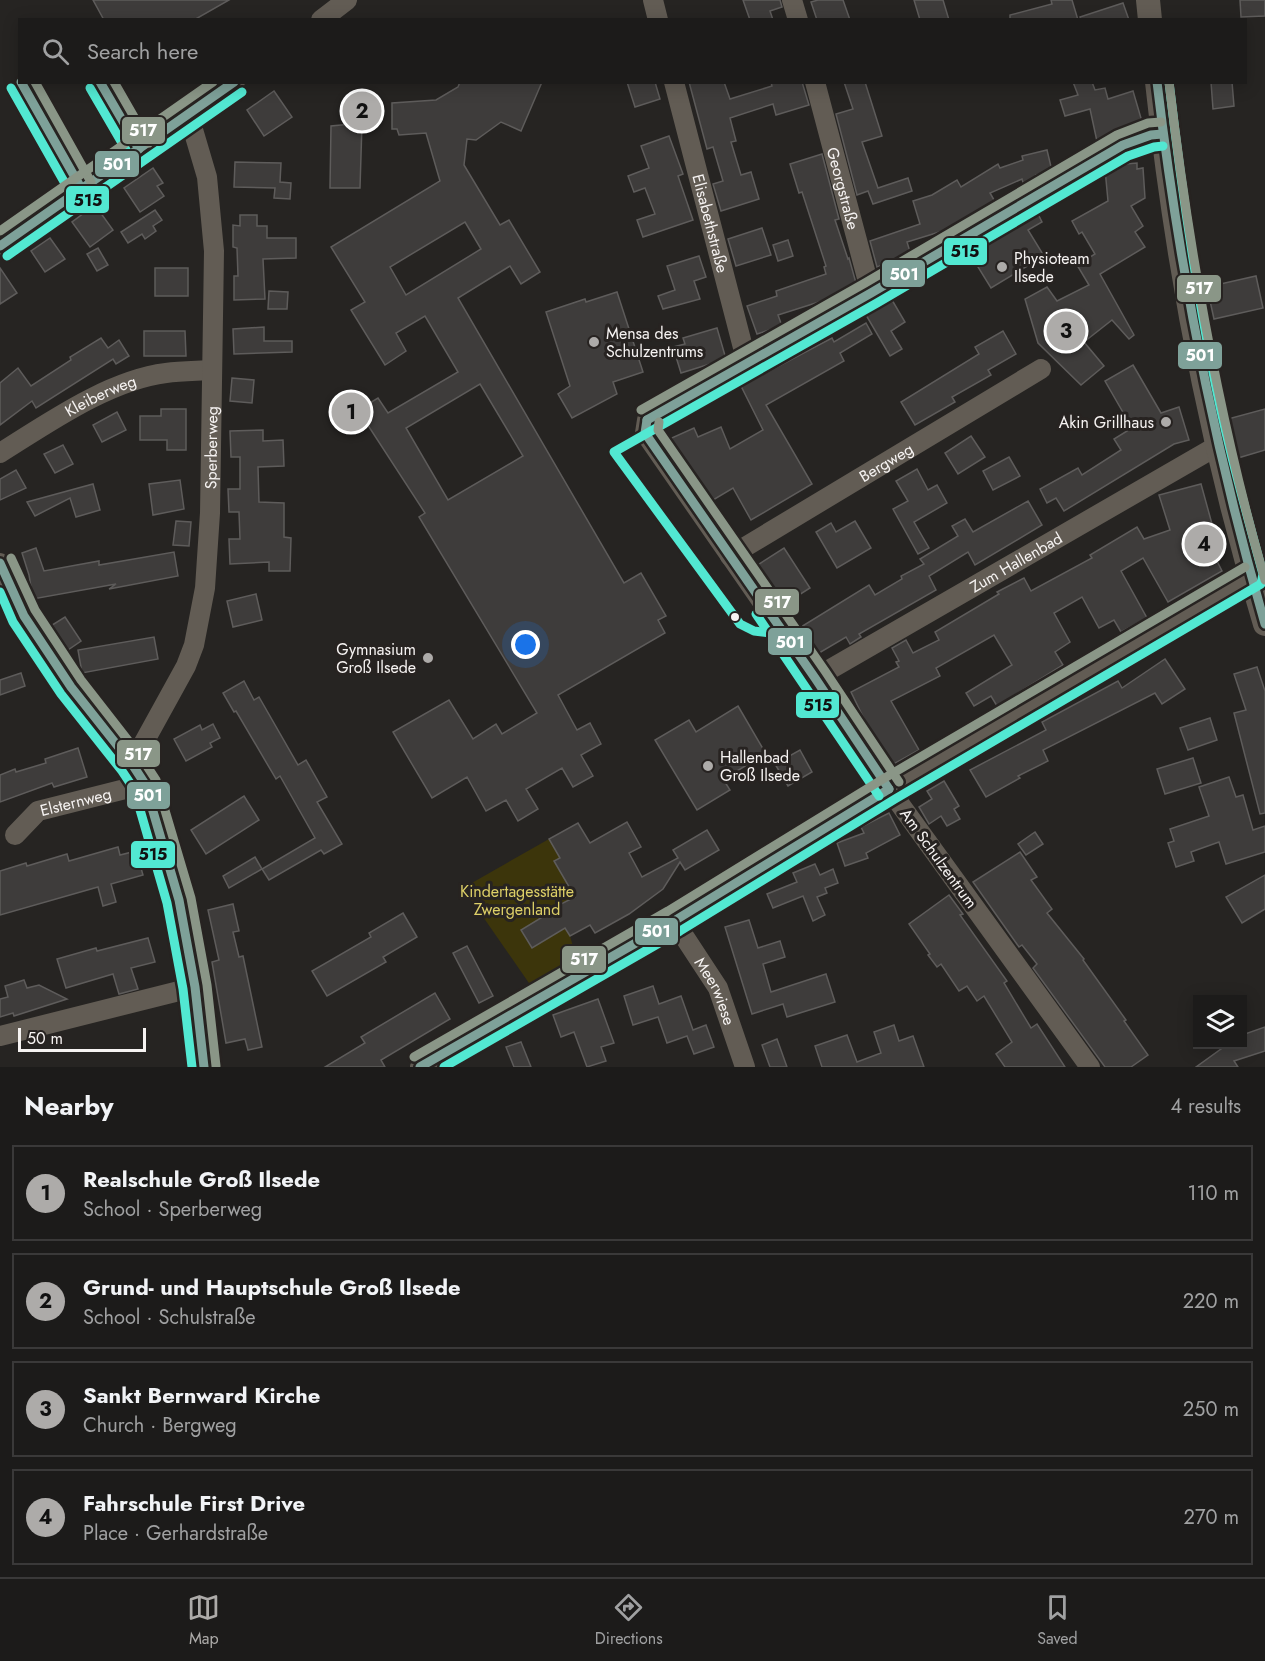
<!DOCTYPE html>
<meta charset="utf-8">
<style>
:root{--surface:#1c1b1a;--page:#292827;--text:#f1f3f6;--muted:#a0a1a2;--line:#3a3939;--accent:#adaba9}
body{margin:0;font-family:Jost,sans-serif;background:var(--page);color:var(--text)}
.controls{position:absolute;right:18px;bottom:18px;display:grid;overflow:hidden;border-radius:0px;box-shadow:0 3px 15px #0003}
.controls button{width:54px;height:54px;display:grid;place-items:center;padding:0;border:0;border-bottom:2px solid var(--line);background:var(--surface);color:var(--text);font:30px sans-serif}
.scale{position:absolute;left:18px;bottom:15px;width:128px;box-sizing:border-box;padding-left:6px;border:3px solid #f6f3f2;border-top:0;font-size:16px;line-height:21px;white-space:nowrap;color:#f6f3f2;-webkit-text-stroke:4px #272321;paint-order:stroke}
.you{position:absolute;left:526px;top:645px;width:21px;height:21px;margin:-15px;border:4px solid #fff;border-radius:50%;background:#1a73e8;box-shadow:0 0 0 9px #1a73e833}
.badge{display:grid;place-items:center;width:39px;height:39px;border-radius:50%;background:var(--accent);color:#111;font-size:20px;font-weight:700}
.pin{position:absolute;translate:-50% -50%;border:3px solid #fff;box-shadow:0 2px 6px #0006}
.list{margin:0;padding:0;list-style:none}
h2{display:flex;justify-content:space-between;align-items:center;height:78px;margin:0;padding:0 24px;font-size:26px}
h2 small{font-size:20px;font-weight:400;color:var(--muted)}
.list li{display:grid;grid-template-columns:39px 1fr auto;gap:18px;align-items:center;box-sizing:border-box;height:96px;margin:0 12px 12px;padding:0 12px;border:2px solid var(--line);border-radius:0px}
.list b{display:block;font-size:22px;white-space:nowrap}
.list p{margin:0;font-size:20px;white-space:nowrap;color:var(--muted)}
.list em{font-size:20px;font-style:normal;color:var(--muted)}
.icon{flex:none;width:33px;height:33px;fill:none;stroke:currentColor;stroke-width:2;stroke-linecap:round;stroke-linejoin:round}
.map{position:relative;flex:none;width:1265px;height:1067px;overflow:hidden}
.search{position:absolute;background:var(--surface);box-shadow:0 3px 15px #0003;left:18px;right:18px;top:18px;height:66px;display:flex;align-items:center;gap:15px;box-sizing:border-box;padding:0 21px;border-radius:0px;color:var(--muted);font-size:22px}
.sheet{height:510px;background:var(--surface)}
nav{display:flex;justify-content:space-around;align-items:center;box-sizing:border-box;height:84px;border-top:2px solid var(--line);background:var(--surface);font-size:16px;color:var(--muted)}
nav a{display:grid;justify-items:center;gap:3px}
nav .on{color:var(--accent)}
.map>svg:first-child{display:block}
.green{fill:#3c350b}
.building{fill:#3e3c3b;stroke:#5e5c5b;stroke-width:1.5;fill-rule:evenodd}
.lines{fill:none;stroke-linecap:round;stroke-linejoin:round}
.minor{stroke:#625c54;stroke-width:20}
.major{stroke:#625c54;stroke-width:24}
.bus-1-casing{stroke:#272321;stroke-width:14}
.bus-2-casing{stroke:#272321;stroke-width:14}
.bus-3-casing{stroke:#272321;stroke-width:14}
.bus-1{stroke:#7ea199;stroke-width:9}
.bus-2{stroke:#52e8d2;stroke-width:9}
.bus-3{stroke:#8a9687;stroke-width:9}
.poi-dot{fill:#adaba9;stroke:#272321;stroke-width:2}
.bus-dot{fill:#f6f3f2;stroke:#272321;stroke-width:2}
.labels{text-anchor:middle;stroke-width:6;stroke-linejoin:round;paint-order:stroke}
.street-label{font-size:16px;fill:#f6f3f2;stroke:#272321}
.poi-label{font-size:16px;fill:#f6f3f2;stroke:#272321;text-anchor:start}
.park-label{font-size:16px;fill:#ddcf67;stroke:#272321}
.line-badge{stroke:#272321;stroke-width:2}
.badge-label{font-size:16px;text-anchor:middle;font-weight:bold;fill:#fff}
.pale-badge-label{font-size:16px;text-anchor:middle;font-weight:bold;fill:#111}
</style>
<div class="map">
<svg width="1265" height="1067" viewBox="0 0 1265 1067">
<rect width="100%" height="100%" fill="#262422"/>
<polygon class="green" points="549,839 560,858 555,861 575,897 554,909 570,936 577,960 531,986 463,888"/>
<g class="building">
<polygon points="93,0 229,0 194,20 104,20"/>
<polygon points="743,0 780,0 782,7 770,11 773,20 750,20"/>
<polygon points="818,0 843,0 850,20 817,20 811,2"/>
<polygon points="914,0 943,0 949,20 920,20"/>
<polygon points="1051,0 1072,0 1078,20 1010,20 1010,15 1052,4"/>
<polygon points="1240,0 1265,0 1265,16 1241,17"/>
<polygon points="1123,3 1129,20 1081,20 1080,17"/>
<path d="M 460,82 L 542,82 L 521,131 L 501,122 L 476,140 L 467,139 L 464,165 L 500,225 L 509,220 L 540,272 L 521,284 L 510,266 L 458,298 L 624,583 L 641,573 L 666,616 L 658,620 L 665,633 L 558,695 L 577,730 L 590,723 L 601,744 L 581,755 L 593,776 L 573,787 L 562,768 L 526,789 L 538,809 L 518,821 L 506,800 L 486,811 L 467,777 L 432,798 L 393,732 L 449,700 L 473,739 L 496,724 L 502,734 L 537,713 L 419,517 L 425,513 L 358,410 L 378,398 L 388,413 L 458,372 L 425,316 L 396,333 L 406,351 L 385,365 L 351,310 L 365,302 L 331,247 L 440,181 L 426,133 L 399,135 L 397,129 L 392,129 L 392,103 L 436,100 L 458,87 ZM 465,222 L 481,249 L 406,295 L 390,267 ZM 480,384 L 523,456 L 448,500 L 406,428 Z"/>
<polygon points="627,82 655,82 660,99 635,107"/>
<polygon points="689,82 724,82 730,99 772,86 771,82 802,82 809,105 776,115 773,104 730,118 736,141 731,142 741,175 751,172 759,199 721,211 713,184 723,181 713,147 707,149"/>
<polygon points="844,82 865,82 882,136 862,142 878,188 908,178 912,191 873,204 868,191 857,195 836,114 853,109"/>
<polygon points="1073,82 1092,82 1095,90 1105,88 1108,99 1133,91 1143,125 1117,135 1098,146 1090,109 1065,116 1060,100 1078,95"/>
<polygon points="1211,82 1232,82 1234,106 1213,109"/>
<polygon points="274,91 292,117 264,136 247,110"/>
<polygon points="362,123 360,188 330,188 331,126"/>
<polygon points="669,136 683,174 678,176 693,220 643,237 637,220 655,214 645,188 634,192 628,176 649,168 641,146"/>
<polygon points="1047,150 1052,171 1036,175 1038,181 1025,189 1022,179 990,193 997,205 962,225 907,242 911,255 877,267 870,241 920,224 913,201 932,195 957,180 961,187 998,164 1000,168 1023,160 1022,156"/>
<polygon points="822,154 839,219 835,220 848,259 849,258 856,283 848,286 850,291 844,294 778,315 782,326 757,334 747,306 777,296 776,291 826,274 824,267 826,266 802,192 799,193 790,164"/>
<polygon points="235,162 281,163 280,182 291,183 290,199 274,198 275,188 234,187"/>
<polygon points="1137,163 1137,169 1143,168 1145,198 1131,206 1143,226 1135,232 1145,247 1100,274 1134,335 1129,339 1112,320 1084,342 1104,366 1081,385 1038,343 1025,299 1047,287 1057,301 1089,285 1077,265 1095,254 1082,232 1079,234 1072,221 1108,201 1105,169 1113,165"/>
<polygon points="153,168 163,183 157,186 164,196 140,212 124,188"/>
<polygon points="95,205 113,230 90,247 72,222"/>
<polygon points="155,210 162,220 153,226 156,231 145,239 142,234 128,243 121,232"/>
<polygon points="1036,210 1042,222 1028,230 1044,256 991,288 970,254 1010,230 1008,227"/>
<polygon points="240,215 257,215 257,226 267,226 267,238 296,238 296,258 263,259 265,299 234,300 234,276 238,276 237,248 233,247 233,225 240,226"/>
<polygon points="762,228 771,255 736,266 728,239"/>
<polygon points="50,238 65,259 45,272 31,251"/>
<polygon points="788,240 793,256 778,261 773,245"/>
<polygon points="98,248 108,265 97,271 87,254"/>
<polygon points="699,256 706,277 694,281 700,299 663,309 658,296 675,290 667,266"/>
<polygon points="0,268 17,293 0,304"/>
<rect x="155" y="268" width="33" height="28"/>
<polygon points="1256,276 1263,308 1214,319 1207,287"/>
<polygon points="269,291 288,292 287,309 268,309"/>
<polygon points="617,292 643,372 613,382 617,394 572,418 558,394 570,386 546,312 585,299 586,302"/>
<polygon points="892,300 905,322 891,331 902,349 890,356 866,315"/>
<polygon points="866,323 872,334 840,353 844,361 766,405 812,484 751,520 733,488 708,503 665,441 694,428 698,437 721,427 730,449 763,430 741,386 832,338 834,342"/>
<polygon points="264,327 264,341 292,341 292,352 234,354 233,329"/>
<polygon points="717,328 726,359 681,373 673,347 685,344 683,338"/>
<polygon points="144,331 185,331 186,356 144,356"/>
<polygon points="1003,331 1016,354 988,370 991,375 952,397 955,402 915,425 901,402 979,354 975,347"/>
<polygon points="101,338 108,348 119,340 129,356 116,364 113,359 36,408 32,401 0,425 0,383 18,368 31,386 71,360 70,357"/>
<polygon points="1133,365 1161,413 1179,407 1189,440 1174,444 1064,511 1056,498 1047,503 1040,489 1078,468 1082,475 1121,450 1114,439 1132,428 1105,381"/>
<polygon points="232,378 254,380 252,403 230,401"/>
<polygon points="161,409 186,409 186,450 167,450 167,440 140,440 140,416 161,416"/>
<polygon points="1265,409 1265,450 1238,458 1228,419"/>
<polygon points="117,412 126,430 102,442 93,425"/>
<polygon points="263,430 263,441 283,440 284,466 258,467 259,502 284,503 284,537 291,538 290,571 269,571 269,562 230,564 229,539 240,539 239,512 229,512 228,489 240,489 240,457 231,457 230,431"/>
<polygon points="971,436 985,457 958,474 945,453"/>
<polygon points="63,445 73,464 55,473 44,454"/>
<polygon points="1009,457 1020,476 993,490 983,471"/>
<polygon points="917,469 928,490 937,485 947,503 914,522 929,548 918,554 893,509 908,501 896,481"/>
<polygon points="16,470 26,488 0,500 0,479"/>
<polygon points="180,480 184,509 153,515 149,484"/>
<polygon points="93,484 100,510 76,517 70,498 35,516 27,502"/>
<polygon points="1201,484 1220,553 1214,555 1222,571 1168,602 1143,558 1121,571 1147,618 1121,632 1114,620 1099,628 1082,597 1054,613 1070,642 1055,652 1063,665 997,706 991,696 974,706 966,693 1012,665 994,635 936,668 940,676 891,701 919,750 890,766 869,729 851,692 899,667 896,662 899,661 892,648 906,640 913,653 939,640 935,632 999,594 997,592 1024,578 1031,591 1092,558 1090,555 1137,527 1144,539 1170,530 1159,495"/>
<polygon points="1028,501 1042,525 975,565 968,552 929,576 936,590 859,634 861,637 850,644 846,637 814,656 796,630 869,585 875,595 902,579 901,576 924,564 920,559 958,536 952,526 965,519 973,532"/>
<polygon points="176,521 191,522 189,546 173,545"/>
<polygon points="855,521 871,548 837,568 816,532 831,523 836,532"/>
<polygon points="36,548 44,571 99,561 99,565 174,552 178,576 109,589 116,584 33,599 29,575 22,553"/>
<polygon points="784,548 810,588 780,607 753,568"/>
<polygon points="256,594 262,620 233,627 227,601"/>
<polygon points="65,617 81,641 65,652 49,627"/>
<polygon points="154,637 158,659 82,673 78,650"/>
<polygon points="1165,659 1185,689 1162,704 1155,693 1043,750 1048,761 1018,776 1020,778 986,797 970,770 1046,730 1042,722 1118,681 1122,688"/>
<polygon points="1257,667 1265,691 1265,813 1260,814 1234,713 1246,710 1234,674"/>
<polygon points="21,673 25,686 0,695 0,680"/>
<polygon points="244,681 254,700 259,697 298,765 306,760 327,797 317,802 342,844 324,854 321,850 269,880 262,869 315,838 280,776 276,779 236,711 234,712 223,693"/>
<polygon points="738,706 766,754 723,779 730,790 697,810 655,740 689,720 696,732"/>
<polygon points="1210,718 1217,740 1188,750 1180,728"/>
<polygon points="213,724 220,738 210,743 212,747 186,761 174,739 200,725 202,730"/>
<polygon points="78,748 87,777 54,787 52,783 0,802 0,775 15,769 16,772 46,763 45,759"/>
<polygon points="800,750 812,772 788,786 775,764"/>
<polygon points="1193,758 1201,783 1165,794 1157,769"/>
<polygon points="1229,777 1236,797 1243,795 1253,830 1265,826 1265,852 1226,864 1219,842 1191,852 1194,861 1176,867 1168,843 1174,841 1170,829 1209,816 1199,787"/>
<polygon points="944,781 959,806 954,809 960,819 947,826 941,816 929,824 919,807 932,799 927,791"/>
<polygon points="244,796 259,820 206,854 191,830"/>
<polygon points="889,813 900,835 866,853 868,858 845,866 837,843 864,833 861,827"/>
<polygon points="627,822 641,847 629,853 642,877 678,858 673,850 707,830 719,850 685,870 680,862 663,889 629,914 595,933 590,925 570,936 565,928 532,948 521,930 554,910 553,908 575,897 554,861 560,858 549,839 578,823 590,843"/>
<polygon points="1035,832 1043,844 1026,855 1018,844"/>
<polygon points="118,847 120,855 136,851 143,875 111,884 116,902 103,906 98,887 0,915 0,871 26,863 27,866 67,854 69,861"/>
<polygon points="1020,852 1037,877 1031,880 1052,909 1047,913 1084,959 1083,960 1126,1020 1124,1021 1148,1055 1131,1067 1105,1067 1033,968 1037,964 1022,945 1019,947 973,882"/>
<polygon points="255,857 262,869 229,888 223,876"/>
<polygon points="815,864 820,875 833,869 838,883 825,888 827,893 817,897 825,915 813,921 803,896 773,908 767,894 797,882 793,873"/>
<polygon points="1265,875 1265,909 1242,923 1226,897"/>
<polygon points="949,895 963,914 960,915 1007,981 1004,983 1031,1028 1037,1024 1065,1067 1005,1067 996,1054 1012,1042 984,996 977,1001 967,986 959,991 941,964 937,967 928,955 930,954 909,924"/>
<polygon points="233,904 239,931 233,932 239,957 243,956 262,1047 248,1050 245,1039 226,1043 212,962 219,960 208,910"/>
<polygon points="403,913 417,937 383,957 386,962 327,996 312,971 371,937 369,933"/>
<polygon points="749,920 758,948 780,941 785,957 763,964 771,992 826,974 835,1002 787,1017 783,1004 752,1014 725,927"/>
<polygon points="148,938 155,962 131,968 138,989 119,994 113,974 66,988 57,959 96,948 97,951"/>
<polygon points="467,946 493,996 479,1003 453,953"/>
<polygon points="24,980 27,988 39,985 67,999 14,1016 13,1013 0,1017 0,999 8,997 5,986"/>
<polygon points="653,986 659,1004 681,996 693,1030 706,1025 714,1047 694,1054 687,1036 667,1043 658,1017 633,1025 624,996"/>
<polygon points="435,993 450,1019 381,1060 385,1067 325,1067 365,1043 361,1037"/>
<polygon points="598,999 614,1043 601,1047 606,1061 587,1067 574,1032 561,1037 553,1015"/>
<polygon points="894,1025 899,1041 913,1036 924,1067 822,1067 815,1046 847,1035 857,1062 881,1053 874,1032"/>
<polygon points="1265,1027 1265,1051 1234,1061 1238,1067 1196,1067 1228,1044 1242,1044 1242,1035"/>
<polygon points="777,1039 787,1067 770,1067 762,1045"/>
<polygon points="521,1042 531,1067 514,1067 506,1047"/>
</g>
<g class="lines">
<g class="minor">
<polyline points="653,0 658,20"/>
<polyline points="792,0 798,20"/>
<polyline points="321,20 347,0"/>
<path id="s1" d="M 674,82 L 747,363"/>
<path id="s2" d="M 815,82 L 871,293"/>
<polyline points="0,246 235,82"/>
<path id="s3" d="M 0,453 C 48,423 109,380 166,373 C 181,371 197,371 212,370"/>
<path id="s4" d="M 730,556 L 1041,369"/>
<polyline points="0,563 24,616 71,687 132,764 145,784 179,900 195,987 204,1067"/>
<path id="s5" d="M 815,678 L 1217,446"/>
<path id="s6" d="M 132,764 L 186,666 L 194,645 L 205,588 L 210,513 L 214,251 L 207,177 L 189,116"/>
<path id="s7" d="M 15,835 L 38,811 L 145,784"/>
<path id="s8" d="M 674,921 L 718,988 L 745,1067"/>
<polyline points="0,1036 195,987"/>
<polyline points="420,1067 674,921 889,789 1265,567"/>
<polyline points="1090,1067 889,789 815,678 645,433 647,420 871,293 1123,145 1151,135 1162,134"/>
</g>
<g class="major">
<polyline points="1148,0 1150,20"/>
<path d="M 1157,82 C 1177,266 1211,447 1265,624"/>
</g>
<defs>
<g id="bus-1">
<polyline points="21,82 81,188"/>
<polyline points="100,82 139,149"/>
<path d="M 1157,82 C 1179,268 1213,444 1265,624"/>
<polyline points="0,246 234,82"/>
<polyline points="647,420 871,293 1123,145 1151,135 1162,134"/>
<polyline points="647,420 645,433 815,678 889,789"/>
<polyline points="0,563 24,616 71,687 132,764 145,784 179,900 195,987 204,1067"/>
<polyline points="420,1067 674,921 889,789"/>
</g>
<g id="bus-2">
<polyline points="11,88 71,194"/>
<polyline points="90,88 129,155"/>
<polyline points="7,256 242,92"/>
<polyline points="0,592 13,622 61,694 122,771 134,789 167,903 183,989 192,1067"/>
<polyline points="756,614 879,796"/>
<polyline points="795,636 754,631 740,624 614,452 877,303 1128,156 1154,147 1163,146"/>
<path d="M 444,1067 L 680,931 L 895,799 L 1261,584 L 1263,574 C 1244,504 1224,433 1211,362 C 1193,269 1180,176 1169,82"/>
</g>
<g id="bus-3">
<polyline points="35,82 91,182"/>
<polyline points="114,82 149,143"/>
<path d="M 1169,82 C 1189,251 1218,417 1265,580"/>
<polyline points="0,231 213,82"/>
<polyline points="641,410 865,283 1117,135 1148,123 1161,122"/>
<polyline points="659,422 658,430 825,671 899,782"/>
<polyline points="11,558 35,610 81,680 141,757 156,780 191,898 207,985 216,1066"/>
<polyline points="414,1057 668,911 883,779 1245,567"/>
</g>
</defs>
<use href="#bus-1" class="bus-1-casing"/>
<use href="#bus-2" class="bus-2-casing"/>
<use href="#bus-3" class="bus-3-casing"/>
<use href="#bus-1" class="bus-1"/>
<use href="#bus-2" class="bus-2"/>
<use href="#bus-3" class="bus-3"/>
</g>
<g class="poi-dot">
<circle cx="1002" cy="267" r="6"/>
<circle cx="594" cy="342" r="6"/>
<circle cx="1166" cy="422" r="6"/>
<circle cx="428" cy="658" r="6"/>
<circle cx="708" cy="766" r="6"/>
</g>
<circle class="bus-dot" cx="735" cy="617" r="5"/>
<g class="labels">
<g class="street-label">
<text dy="6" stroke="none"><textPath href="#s2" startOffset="110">Georgstraße</textPath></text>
<text dy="6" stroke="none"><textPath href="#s1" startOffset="146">Elisabethstraße</textPath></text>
<text dy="6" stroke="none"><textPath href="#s3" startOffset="116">Kleiberweg</textPath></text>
<text dy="6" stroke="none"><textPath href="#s6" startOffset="333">Sperberweg</textPath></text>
<text dy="6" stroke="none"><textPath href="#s4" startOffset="182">Bergweg</textPath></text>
<text dy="6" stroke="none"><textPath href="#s5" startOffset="232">Zum Hallenbad</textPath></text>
<text dy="6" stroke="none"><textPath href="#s7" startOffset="72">Elsternweg</textPath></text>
<text transform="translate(939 858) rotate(54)" y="6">Am Schulzentrum</text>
<text dy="6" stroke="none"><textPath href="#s8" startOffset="82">Meerwiese</textPath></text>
</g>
<g class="poi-label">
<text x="1014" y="264">Physioteam<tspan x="1014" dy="18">Ilsede</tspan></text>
<text x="606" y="339">Mensa des<tspan x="606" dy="18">Schulzentrums</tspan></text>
<text x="1154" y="428" text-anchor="end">Akin Grillhaus</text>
<text x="416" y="655" text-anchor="end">Gymnasium<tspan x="416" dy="18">Groß Ilsede</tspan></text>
<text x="720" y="763">Hallenbad<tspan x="720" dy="18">Groß Ilsede</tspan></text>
</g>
<g class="park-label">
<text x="517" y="897">Kindertagesstätte<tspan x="517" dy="18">Zwergenland</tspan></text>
</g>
</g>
<g class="line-badge">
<rect x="121" y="116" width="45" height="29" rx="6" fill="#8a9687"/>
<rect x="94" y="150" width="46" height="28" rx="6" fill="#7ea199"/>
<rect x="65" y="185" width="45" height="29" rx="6" fill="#52e8d2"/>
<rect x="943" y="237" width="45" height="29" rx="6" fill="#52e8d2"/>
<rect x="881" y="259" width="45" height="29" rx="6" fill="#7ea199"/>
<rect x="1176" y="274" width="46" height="29" rx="6" fill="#8a9687"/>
<rect x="1177" y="341" width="46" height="29" rx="6" fill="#7ea199"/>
<rect x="754" y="588" width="46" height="28" rx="6" fill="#8a9687"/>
<rect x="767" y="627" width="46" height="29" rx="6" fill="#7ea199"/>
<rect x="795" y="691" width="45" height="28" rx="6" fill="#52e8d2"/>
<rect x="116" y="739" width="45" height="29" rx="6" fill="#8a9687"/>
<rect x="126" y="781" width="45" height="29" rx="6" fill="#7ea199"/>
<rect x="130" y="840" width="46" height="29" rx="6" fill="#52e8d2"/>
<rect x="634" y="917" width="45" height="29" rx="6" fill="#7ea199"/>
<rect x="561" y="945" width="46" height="29" rx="6" fill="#8a9687"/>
</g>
<g class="badge-label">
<text x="143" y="136">517</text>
<text x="117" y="170">501</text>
<text x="904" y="280">501</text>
<text x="1199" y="294">517</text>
<text x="1200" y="361">501</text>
<text x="777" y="608">517</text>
<text x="790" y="648">501</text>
<text x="138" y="760">517</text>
<text x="148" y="801">501</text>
<text x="656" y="937">501</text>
<text x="584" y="965">517</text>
</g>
<g class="pale-badge-label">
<text x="88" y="206">515</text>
<text x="965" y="257">515</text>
<text x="818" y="711">515</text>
<text x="153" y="860">515</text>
</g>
</svg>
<div class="controls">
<button><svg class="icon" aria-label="layers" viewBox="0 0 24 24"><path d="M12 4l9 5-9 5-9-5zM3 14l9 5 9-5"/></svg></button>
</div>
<div class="scale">50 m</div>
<div class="you"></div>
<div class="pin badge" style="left:351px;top:412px">1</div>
<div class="pin badge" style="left:362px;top:111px">2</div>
<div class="pin badge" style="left:1066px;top:331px">3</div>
<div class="pin badge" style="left:1204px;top:544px">4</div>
<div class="search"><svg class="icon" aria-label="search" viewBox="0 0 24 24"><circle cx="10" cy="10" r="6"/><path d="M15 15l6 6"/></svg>Search here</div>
</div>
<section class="sheet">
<h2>Nearby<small>4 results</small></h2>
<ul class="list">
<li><span class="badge">1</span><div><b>Realschule Groß Ilsede</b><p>School · Sperberweg</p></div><em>110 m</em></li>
<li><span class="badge">2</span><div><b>Grund- und Hauptschule Groß Ilsede</b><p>School · Schulstraße</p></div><em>220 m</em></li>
<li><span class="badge">3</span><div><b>Sankt Bernward Kirche</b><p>Church · Bergweg</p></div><em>250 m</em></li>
<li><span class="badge">4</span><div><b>Fahrschule First Drive</b><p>Place · Gerhardstraße</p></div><em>270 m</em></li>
</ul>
</section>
<nav>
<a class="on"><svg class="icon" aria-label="map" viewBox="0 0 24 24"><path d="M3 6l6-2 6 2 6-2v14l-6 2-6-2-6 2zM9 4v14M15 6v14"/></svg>Map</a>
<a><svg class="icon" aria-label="directions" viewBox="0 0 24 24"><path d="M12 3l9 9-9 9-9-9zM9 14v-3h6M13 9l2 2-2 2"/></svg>Directions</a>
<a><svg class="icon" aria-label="saved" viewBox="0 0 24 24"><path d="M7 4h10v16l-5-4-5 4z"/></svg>Saved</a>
</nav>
